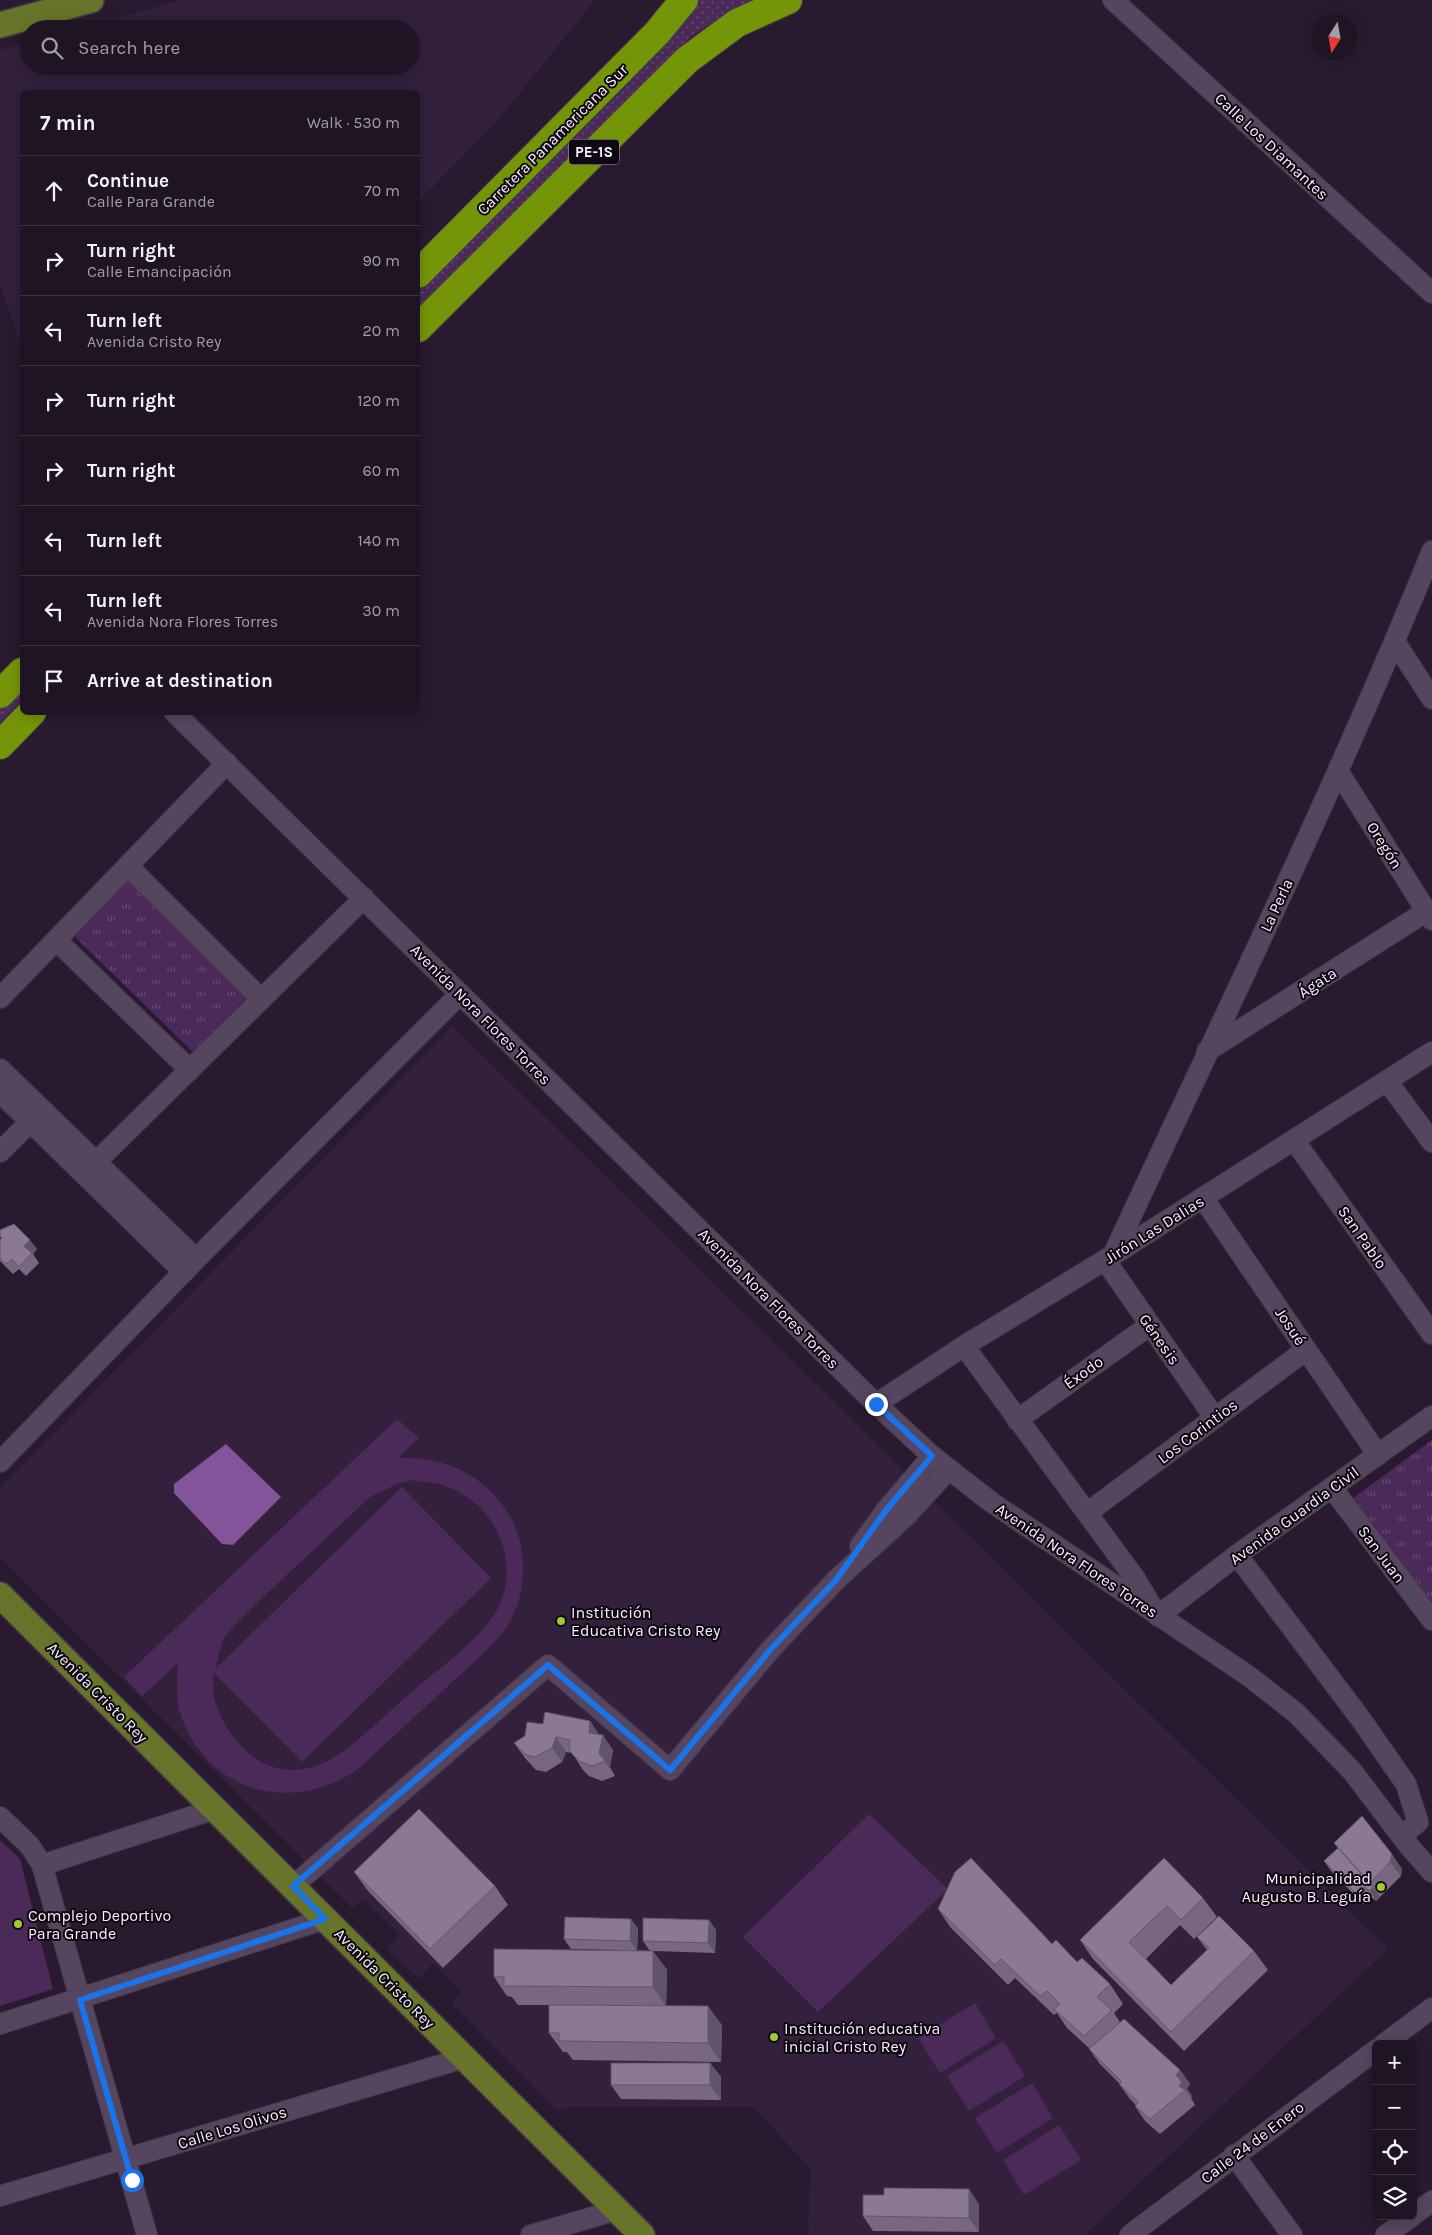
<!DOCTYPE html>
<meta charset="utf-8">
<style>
:root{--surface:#1f1424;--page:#271d2c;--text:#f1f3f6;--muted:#a19ea6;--line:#3c3341}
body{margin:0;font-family:Karla,sans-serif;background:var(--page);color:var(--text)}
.controls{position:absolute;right:15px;bottom:15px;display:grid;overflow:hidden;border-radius:8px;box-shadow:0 2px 12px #0003}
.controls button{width:45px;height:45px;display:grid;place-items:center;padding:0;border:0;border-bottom:1px solid var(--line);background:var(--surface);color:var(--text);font:25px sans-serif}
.compass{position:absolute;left:1312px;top:15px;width:45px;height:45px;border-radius:50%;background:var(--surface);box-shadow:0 2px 12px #0003;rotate:191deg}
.stop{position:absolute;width:15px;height:15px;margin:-11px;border:4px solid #1a73e8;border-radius:50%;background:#fff}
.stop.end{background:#1a73e8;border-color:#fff;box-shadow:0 1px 5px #0008}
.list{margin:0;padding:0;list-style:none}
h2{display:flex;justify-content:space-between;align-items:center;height:65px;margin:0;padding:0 20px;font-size:21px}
h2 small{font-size:16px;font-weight:400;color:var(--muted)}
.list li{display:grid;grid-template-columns:32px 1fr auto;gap:15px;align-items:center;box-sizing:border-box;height:70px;padding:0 20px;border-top:1px solid var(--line)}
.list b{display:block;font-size:19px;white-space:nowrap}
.list p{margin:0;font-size:16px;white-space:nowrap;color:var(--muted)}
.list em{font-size:16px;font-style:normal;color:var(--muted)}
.icon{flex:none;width:28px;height:28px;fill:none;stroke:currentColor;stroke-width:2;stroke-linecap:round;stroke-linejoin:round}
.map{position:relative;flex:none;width:1432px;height:2235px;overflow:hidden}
.search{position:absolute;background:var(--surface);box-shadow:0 2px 12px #0003;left:20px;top:20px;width:400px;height:55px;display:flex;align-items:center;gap:12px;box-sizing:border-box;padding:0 18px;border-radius:28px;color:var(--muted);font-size:19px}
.panel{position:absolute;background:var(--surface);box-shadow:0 2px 12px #0003;left:20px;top:90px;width:400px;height:625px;border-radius:8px}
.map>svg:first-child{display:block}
.built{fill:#33203c}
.grass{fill:url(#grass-dots)}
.park{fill:url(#park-tufts)}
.pitch{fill:#4b2a5a;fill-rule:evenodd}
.water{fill:#835499}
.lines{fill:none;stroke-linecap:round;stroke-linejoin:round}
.minor-casing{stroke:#44374a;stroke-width:22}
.major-casing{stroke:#44374a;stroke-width:28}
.highway-casing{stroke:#44374a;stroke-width:30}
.minor{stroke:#56455e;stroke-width:20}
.major{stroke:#67752a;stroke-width:25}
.highway{stroke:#739507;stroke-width:28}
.wall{fill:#78677f}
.shaded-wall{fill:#615468}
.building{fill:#8b7894;stroke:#615468}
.route{stroke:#1a73e8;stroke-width:6}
.poi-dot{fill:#9fca2e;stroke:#0e0811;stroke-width:2}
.labels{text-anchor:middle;stroke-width:4;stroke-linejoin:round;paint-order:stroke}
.shield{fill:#0e0811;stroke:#b2a9b6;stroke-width:1}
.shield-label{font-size:15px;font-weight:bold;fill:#f8eefd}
.street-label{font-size:16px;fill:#f8eefd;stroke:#0e0811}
.poi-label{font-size:16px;fill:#f8eefd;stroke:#0e0811;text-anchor:start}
</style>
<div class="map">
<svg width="1432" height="2235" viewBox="0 0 1432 2235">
<defs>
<pattern id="grass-dots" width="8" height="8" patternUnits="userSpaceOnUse" patternTransform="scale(1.25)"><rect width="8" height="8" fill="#4b2a5a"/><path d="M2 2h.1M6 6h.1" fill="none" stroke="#664973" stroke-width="1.8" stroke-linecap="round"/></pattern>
<pattern id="park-tufts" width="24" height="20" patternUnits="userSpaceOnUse" patternTransform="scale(1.25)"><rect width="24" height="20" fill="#4b2a5a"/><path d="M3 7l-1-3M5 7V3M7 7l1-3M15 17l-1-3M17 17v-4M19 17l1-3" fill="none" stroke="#664973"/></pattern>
</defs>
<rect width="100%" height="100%" fill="#291a30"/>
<g class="built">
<polygon points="181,0 595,0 493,126 418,202 418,92 22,92 22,347 0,285 0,50 29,42 29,66 411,66 411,29 78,29"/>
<polygon points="453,1026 1388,1949 1085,2235 808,2235 810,2168 753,2107 566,2107 557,2111 452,2003 461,1991 433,1963 419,1979 387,1949 400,1935 363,1899 352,1908 0,1557 0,1488"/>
</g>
<g class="grass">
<polygon points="697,0 753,0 726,14 691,37 418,310 418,284"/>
<polygon points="22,673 22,700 0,723 0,696"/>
</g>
<g class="park">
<polygon points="129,880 247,997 193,1052 75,937"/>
<polygon points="1432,1440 1432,1606 1352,1499"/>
</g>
<g class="pitch">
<path d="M 397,1419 L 419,1438 L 398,1458 C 440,1457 474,1469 501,1503 C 529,1537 530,1592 506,1628 C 491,1649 468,1667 449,1685 C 419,1713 388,1741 357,1770 C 292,1814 208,1793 181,1716 C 175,1699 177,1681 178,1663 L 142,1696 L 124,1677 ZM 412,1480 C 422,1482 433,1482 442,1485 C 494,1501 523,1560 497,1610 C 481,1639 436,1671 410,1693 C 385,1715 360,1741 332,1759 C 324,1764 313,1767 304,1769 C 275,1774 253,1761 235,1739 C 221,1721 209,1697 214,1673 L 302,1762 L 491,1578 L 402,1487 L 215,1669 L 223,1639 L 233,1627 L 261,1599 L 370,1497 L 397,1484 Z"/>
<polygon points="869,1814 948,1889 818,2012 743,1937"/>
<polygon points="0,1840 20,1859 53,1989 0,2006"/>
<polygon points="975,2003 996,2038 940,2073 918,2038"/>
<polygon points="1003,2041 1025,2076 969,2111 947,2076"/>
<polygon points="1032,2083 1053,2118 997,2153 975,2118"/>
<polygon points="1059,2125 1081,2160 1024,2195 1003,2160"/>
</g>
<polygon class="water" points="226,1444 281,1497 233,1545 222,1544 174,1493 174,1484"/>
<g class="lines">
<defs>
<g id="minor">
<polyline points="1113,0 1432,293"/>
<polyline points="1395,642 1432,699"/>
<polyline points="174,712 876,1404 932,1456 991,1502 1250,1677 1296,1713 1352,1771 1409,1846 1432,1872"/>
<polyline points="1338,771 1432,920"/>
<polyline points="128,866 261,999"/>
<polyline points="56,940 190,1070"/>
<polyline points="0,998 227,763"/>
<polyline points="1207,1051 1427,911"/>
<polyline points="0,1069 196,1259"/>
<polyline points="1387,1081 1432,1142"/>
<polyline points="0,1092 184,1272"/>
<polyline points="1294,1140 1432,1334"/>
<polyline points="0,1152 30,1122"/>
<polyline points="96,1162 364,898"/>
<polyline points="1203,1198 1378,1455"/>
<path d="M 1113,1255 C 1221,1022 1335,790 1432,551"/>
<polyline points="1105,1260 1215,1418"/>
<polyline points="964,1346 1134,1577 1154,1610"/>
<polyline points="876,1404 964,1346 1105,1260 1432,1052"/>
<polyline points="1017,1420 1150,1325"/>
<polyline points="0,1462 196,1259 460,994"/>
<polyline points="1332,1488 1432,1620"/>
<polyline points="1087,1513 1306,1350"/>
<polyline points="860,1546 887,1509 932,1456"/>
<polyline points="1237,1555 1360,1718 1406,1784 1418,1822 1402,1836"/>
<polyline points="1158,1616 1237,1555 1432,1416"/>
<polyline points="0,1817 30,1846 42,1865 147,2235"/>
<polyline points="42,1865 215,1809"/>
<polyline points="293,1886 548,1665 670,1770 770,1650 836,1580 906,1516 948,1470"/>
<polyline points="0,2024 325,1919"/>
<polyline points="1384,2044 1432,2008"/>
<polyline points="1234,2155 1292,2235"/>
<polyline points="0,2196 464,2058"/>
<polyline points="1413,2215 1432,2201"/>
<polyline points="531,2235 617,2210"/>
<polyline points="1130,2235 1376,2050"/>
<polyline points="1386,2235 1412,2216"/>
</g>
<g id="major">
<polyline points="0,25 91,0"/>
<polyline points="0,1595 642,2235"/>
</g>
<g id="highway">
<polyline points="418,274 657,33 684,0"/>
<polyline points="418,328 687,60 737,23 788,0"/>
<polyline points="0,694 22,672"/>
<polyline points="0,745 32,712"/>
</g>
</defs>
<use href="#minor" class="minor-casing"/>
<use href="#major" class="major-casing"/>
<use href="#highway" class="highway-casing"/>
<use href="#minor" class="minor"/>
<use href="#major" class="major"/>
<use href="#highway" class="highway"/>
</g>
<g class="wall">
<polygon points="0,1230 37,1249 33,1254 39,1263 26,1276 19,1269 13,1274 0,1261 0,1240 1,1239 0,1237"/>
<polygon points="590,1721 599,1735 613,1750 610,1767 615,1776 602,1781 589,1776 583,1770 572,1753 566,1752 562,1762 546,1772 536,1770 525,1758 514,1743 543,1724"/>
<polygon points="1362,1816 1402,1869 1401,1876 1376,1901 1371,1897 1363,1904 1331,1871 1324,1861 1338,1848 1334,1843"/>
<polygon points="1164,1858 1203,1898 1217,1917 1194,1939 1180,1925 1146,1959 1171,1985 1207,1950 1197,1937 1254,1951 1268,1970 1184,2051 1093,1959 1080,1940"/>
<polygon points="354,1872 495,1886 508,1905 443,1968 368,1891"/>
<polygon points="938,1909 1052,1944 1110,1984 1123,2004 1114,2013 1120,2022 1180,2070 1190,2084 1187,2089 1192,2096 1191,2098 1195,2105 1160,2134 1145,2121 1135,2106 1136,2105 1130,2099 1119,2084 1120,2084 1100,2064 1089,2049 1090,2049 1067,2028 1057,2013 1054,2015 1015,1978 1008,1985 951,1928"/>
<polygon points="709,1920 716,1930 715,1953 653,1951 667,1970 666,2006 722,2025 721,2062 573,2060 567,2052 563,2052 549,2033 549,2005 518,2005 512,1997 507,1996 494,1977 618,1950 571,1949 564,1939 638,1928 637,1951 650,1951 643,1941"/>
<polygon points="710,2063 721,2077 721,2100 621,2099 611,2085"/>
<polygon points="979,2204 979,2232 873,2231 863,2216"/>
</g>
<g class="shaded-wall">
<polygon points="30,1240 37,1249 33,1254 24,1246"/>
<polygon points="590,1721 600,1736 589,1733"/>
<polygon points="603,1735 613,1750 610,1767 615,1776 599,1753"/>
<polygon points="556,1737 566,1752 562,1762 552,1748"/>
<polygon points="1392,1854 1402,1869 1401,1876 1390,1862"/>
<polygon points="1373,1887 1380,1897 1376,1901 1370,1891"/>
<polygon points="631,1919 638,1928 637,1951 630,1941"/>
<polygon points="709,1920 716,1930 715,1953 708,1943"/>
<polygon points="653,1951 667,1970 666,2006 653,1987"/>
<polygon points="708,2006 722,2025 721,2062 708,2043"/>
<polygon points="710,2063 721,2077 721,2100 710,2085"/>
<polygon points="1180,2070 1190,2084 1187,2089 1192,2096 1191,2098 1185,2090 1179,2086 1176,2075"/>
<polygon points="969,2189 979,2204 979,2232 969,2218"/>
</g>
<g class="building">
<polygon points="14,1224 30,1240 24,1246 32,1253 19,1267 12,1259 6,1264 0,1258 0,1240 2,1238 0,1236 0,1230"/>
<polygon points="545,1712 590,1721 589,1733 603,1735 599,1753 605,1761 592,1766 579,1761 573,1755 569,1749 570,1740 556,1737 552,1748 535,1757 526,1755 514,1743 525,1736 527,1722 543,1724"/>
<polygon points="419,1809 495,1886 430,1949 354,1872"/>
<polygon points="1362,1816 1392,1854 1390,1862 1370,1883 1334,1843"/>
<polygon points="1338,1848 1373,1887 1370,1891 1364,1887 1356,1894 1324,1861"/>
<polygon points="971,1858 1052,1944 1056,1940 1077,1962 1082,1958 1110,1984 1097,1997 1112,2010 1084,2036 1054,2009 1060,2004 1047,1991 1040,1996 1001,1959 995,1965 938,1909 955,1872"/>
<polygon points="1164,1858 1203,1898 1181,1920 1167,1906 1129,1942 1171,1985 1209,1948 1197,1937 1219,1916 1254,1951 1171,2032 1080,1940"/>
<polygon points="565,1917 631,1919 630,1941 564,1939"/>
<polygon points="643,1918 709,1920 708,1943 643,1941"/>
<polygon points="494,1949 653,1951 653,1987 504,1986 504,1977 494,1977"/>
<polygon points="549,2005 708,2006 708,2043 559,2041 559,2033 549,2033"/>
<polygon points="1124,2019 1180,2070 1176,2075 1182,2082 1179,2086 1185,2090 1150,2119 1135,2106 1138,2102 1119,2084 1122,2082 1089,2049"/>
<rect x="611" y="2063" width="99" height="22"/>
<polygon points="884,2188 969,2189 969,2218 863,2216 863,2195 884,2195"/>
</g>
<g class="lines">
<polyline class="route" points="132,2180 80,2000 325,1919 293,1886 548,1665 670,1770 770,1650 836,1580 887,1509 932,1456 876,1404"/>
</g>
<g class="poi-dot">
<circle cx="561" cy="1621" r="5"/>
<circle cx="1381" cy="1887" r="5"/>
<circle cx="18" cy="1924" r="5"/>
<circle cx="774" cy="2037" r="5"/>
</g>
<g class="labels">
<rect class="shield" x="569" y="139.5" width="50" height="25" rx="4"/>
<g class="shield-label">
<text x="594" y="157">PE-1S</text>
</g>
<g class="street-label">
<text transform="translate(552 139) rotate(-45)" y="6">Carretera Panamericana Sur</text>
<text transform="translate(1272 146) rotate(43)" y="6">Calle Los Diamantes</text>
<text transform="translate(1385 845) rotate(58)" y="6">Oregón</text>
<text transform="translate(1276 905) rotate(-65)" y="6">La Perla</text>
<text transform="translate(1317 982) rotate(-33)" y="6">Ágata</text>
<text transform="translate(481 1014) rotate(45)" y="6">Avenida Nora Flores Torres</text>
<text transform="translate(1154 1229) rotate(-32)" y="6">Jirón Las Dalias</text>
<text transform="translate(1363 1237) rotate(55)" y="6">San Pablo</text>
<text transform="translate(769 1298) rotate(45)" y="6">Avenida Nora Flores Torres</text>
<text transform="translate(1291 1326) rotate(56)" y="6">Josué</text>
<text transform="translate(1160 1339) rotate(55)" y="6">Génesis</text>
<text transform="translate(1083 1372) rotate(-36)" y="6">Éxodo</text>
<text transform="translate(1197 1431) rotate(-37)" y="6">Los Corintios</text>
<text transform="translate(1294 1515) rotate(-36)" y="6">Avenida Guardia Civil</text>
<text transform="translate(1382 1554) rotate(53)" y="6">San Juan</text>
<text transform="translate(1077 1560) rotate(34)" y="6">Avenida Nora Flores Torres</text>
<text transform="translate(98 1692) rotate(45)" y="6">Avenida Cristo Rey</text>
<text transform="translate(385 1978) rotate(45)" y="6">Avenida Cristo Rey</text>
<text transform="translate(232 2127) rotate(-17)" y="6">Calle Los Olivos</text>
<text transform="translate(1252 2142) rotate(-37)" y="6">Calle 24 de Enero</text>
</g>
<g class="poi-label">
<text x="571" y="1618">Institución<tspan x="571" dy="18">Educativa Cristo Rey</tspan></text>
<text x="1371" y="1884" text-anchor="end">Municipalidad<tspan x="1371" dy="18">Augusto B. Leguía</tspan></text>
<text x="28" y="1921">Complejo Deportivo<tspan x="28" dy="18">Para Grande</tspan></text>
<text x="784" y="2034">Institución educativa<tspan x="784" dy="18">inicial Cristo Rey</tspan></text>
</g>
</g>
</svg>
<div class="controls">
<button>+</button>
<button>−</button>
<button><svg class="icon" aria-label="locate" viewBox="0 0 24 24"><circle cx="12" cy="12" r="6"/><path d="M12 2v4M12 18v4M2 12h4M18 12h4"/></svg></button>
<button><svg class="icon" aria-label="layers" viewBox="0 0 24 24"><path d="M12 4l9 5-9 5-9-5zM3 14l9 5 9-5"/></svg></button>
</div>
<svg class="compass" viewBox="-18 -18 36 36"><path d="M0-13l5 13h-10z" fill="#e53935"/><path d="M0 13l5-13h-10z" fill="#a19ea6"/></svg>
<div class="stop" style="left:132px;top:2180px"></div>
<div class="stop end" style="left:876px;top:1404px"></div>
<div class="search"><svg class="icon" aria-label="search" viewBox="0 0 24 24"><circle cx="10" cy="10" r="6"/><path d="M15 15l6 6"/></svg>Search here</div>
<section class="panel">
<h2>7 min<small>Walk · 530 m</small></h2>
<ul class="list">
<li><svg class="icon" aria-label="ahead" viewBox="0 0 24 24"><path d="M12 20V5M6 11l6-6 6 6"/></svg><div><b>Continue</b><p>Calle Para Grande</p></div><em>70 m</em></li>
<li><svg class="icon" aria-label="right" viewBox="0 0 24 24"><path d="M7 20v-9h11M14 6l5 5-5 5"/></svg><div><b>Turn right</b><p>Calle Emancipación</p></div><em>90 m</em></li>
<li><svg class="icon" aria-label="left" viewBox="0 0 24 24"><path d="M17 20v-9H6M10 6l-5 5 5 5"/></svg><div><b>Turn left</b><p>Avenida Cristo Rey</p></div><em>20 m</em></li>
<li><svg class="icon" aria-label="right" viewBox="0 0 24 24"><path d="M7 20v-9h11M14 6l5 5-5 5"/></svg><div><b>Turn right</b></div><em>120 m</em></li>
<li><svg class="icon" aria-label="right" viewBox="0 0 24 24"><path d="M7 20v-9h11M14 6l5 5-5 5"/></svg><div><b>Turn right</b></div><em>60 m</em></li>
<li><svg class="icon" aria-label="left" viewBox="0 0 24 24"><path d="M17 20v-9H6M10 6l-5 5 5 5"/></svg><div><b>Turn left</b></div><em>140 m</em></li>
<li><svg class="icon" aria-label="left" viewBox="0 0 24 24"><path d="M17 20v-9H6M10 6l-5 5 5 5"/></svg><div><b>Turn left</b><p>Avenida Nora Flores Torres</p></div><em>30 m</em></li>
<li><svg class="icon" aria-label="arrive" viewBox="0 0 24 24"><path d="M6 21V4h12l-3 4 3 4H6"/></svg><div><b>Arrive at destination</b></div></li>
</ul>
</section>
</div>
